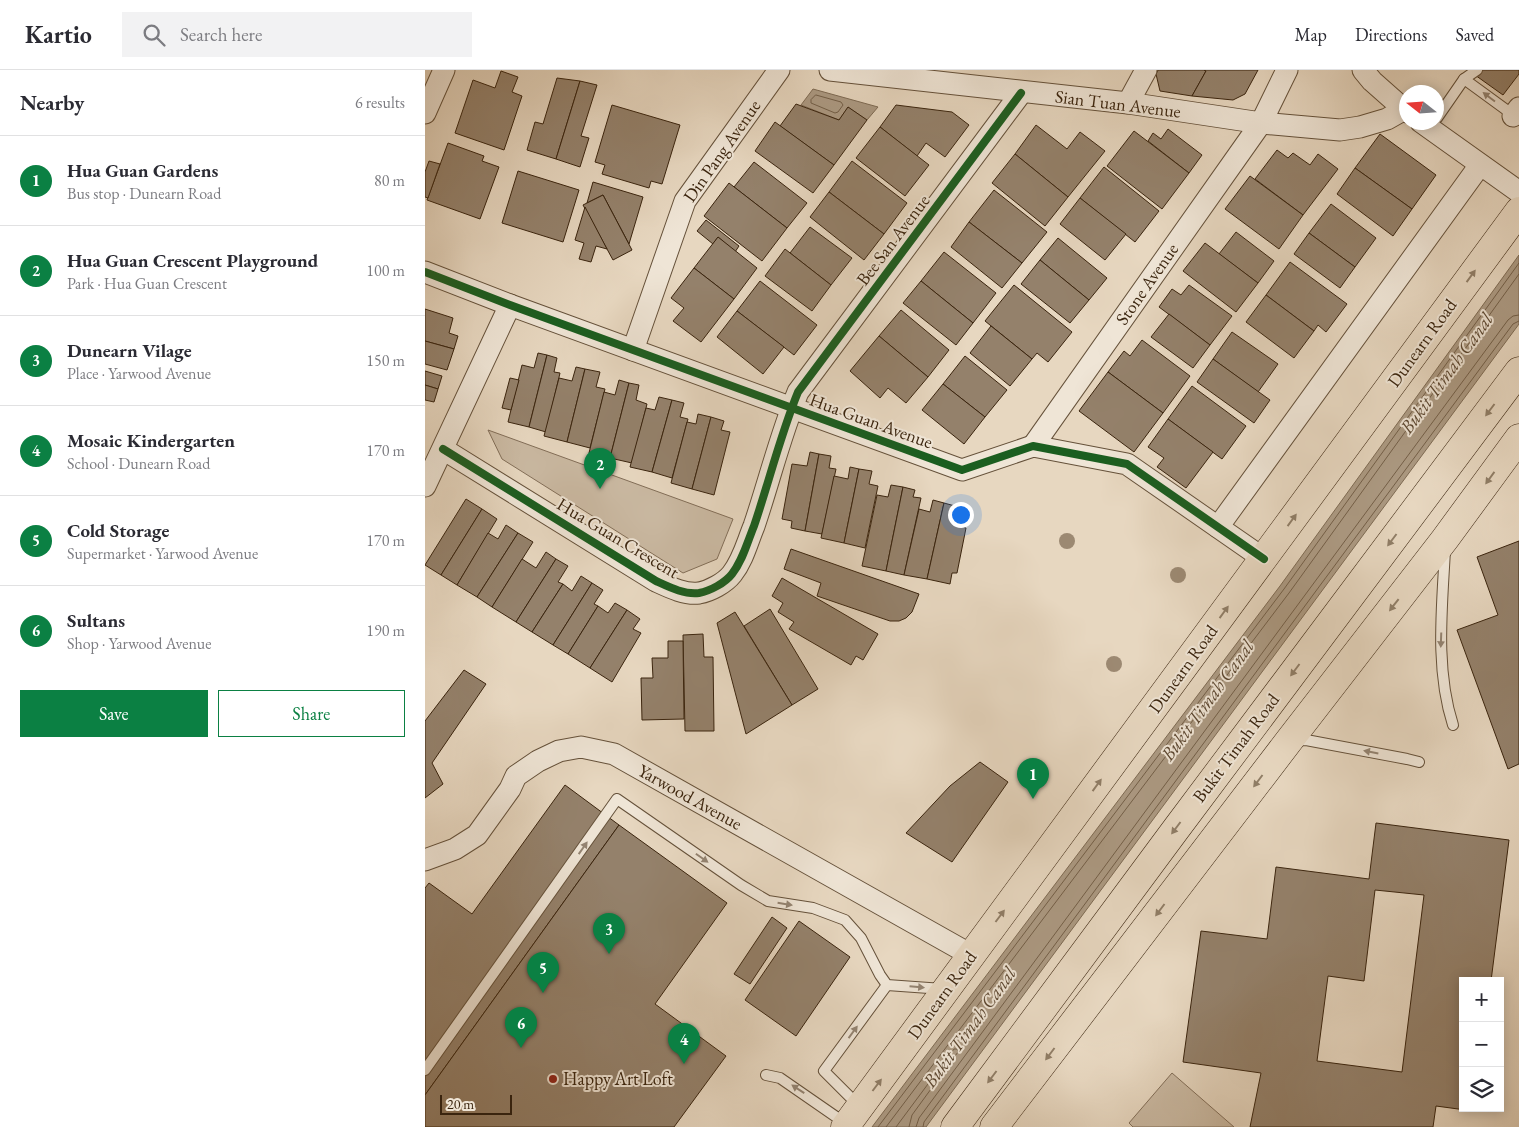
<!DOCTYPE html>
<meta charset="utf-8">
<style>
:root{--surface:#fff;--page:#f2f2f3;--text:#2b2b33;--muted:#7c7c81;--line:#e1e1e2;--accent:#0b8043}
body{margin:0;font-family:"EB Garamond",serif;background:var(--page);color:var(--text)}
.controls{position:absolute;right:15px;bottom:15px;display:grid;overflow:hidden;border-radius:0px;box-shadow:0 2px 12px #0003}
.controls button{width:45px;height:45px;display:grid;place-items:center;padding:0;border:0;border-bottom:1px solid var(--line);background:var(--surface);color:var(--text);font:25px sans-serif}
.compass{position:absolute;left:974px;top:15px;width:45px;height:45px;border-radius:50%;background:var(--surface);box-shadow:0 2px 12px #0003;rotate:287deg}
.scale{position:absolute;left:15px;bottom:12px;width:72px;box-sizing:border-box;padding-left:5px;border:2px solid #3a240e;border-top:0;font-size:14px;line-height:18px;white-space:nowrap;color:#3a240e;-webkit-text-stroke:4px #efe5d6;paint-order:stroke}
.you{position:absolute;left:535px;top:444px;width:18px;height:18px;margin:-12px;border:4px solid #fff;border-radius:50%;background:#1a73e8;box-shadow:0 0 0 8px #1a73e833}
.badge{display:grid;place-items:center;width:32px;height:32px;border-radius:50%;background:var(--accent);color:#fff;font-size:16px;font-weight:700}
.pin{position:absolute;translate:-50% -41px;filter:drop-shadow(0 1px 2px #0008)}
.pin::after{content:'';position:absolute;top:26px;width:18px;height:15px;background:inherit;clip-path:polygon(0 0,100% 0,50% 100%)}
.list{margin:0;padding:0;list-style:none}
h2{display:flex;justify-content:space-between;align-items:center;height:65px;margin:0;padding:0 20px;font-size:21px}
h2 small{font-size:16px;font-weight:400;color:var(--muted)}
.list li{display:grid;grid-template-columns:32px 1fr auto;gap:15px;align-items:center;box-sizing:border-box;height:90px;padding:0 20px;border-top:1px solid var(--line)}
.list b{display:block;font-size:19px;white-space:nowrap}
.list p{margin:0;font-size:16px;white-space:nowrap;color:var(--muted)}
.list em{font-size:16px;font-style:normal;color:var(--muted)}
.actions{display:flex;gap:10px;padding:15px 20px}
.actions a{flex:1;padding:11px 0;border:1px solid var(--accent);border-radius:0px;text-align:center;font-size:18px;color:var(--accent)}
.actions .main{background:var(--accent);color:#fff}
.icon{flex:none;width:28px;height:28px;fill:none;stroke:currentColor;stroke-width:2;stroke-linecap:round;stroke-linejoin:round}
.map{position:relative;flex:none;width:1094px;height:1057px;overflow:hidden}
header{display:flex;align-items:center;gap:30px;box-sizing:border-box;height:70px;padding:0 25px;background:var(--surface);border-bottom:1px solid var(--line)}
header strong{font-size:24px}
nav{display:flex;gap:28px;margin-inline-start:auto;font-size:18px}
.search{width:350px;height:45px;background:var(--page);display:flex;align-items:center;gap:12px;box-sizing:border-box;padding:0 18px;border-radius:0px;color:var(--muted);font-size:19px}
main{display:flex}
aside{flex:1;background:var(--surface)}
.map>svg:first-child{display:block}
.green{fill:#cab9a2;stroke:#826e58}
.water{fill:#ac9a83;stroke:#7e6b54}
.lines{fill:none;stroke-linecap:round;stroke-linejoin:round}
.shore{stroke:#735f48;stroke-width:1}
.building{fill:#94816b;stroke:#3a240e;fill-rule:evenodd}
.lane-casing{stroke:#65513a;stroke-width:12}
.street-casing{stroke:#65513a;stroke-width:23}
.highway-casing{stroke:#3a240e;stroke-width:29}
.lane{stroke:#efe5d6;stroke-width:10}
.street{stroke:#efe5d6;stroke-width:21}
.highway{stroke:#e7d7c0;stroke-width:28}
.cycleway-casing{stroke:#efe5d6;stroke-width:11}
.cycleway{stroke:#1b5e20;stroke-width:8}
.tree{fill:#9c8972}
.oneway{fill:#948472}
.oneway2{fill:#907e67}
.poi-dot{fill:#8f2418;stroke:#efe5d6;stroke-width:2}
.labels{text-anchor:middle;stroke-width:4;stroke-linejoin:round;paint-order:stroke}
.street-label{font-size:18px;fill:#3a240e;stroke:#efe5d6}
.poi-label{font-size:18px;fill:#3a240e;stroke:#efe5d6;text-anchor:start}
.water-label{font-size:19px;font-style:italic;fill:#5c4731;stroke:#efe5d6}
</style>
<header>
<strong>Kartio</strong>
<div class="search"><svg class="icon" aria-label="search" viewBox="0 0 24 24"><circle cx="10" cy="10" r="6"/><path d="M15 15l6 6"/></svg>Search here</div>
<nav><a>Map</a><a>Directions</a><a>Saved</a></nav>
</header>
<main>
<aside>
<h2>Nearby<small>6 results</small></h2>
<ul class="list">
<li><span class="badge">1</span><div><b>Hua Guan Gardens</b><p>Bus stop · Dunearn Road</p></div><em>80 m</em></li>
<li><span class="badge">2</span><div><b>Hua Guan Crescent Playground</b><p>Park · Hua Guan Crescent</p></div><em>100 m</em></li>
<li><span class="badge">3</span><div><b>Dunearn Vilage</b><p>Place · Yarwood Avenue</p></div><em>150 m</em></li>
<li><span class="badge">4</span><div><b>Mosaic Kindergarten</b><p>School · Dunearn Road</p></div><em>170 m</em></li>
<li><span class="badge">5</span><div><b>Cold Storage</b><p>Supermarket · Yarwood Avenue</p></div><em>170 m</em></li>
<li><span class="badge">6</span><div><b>Sultans</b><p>Shop · Yarwood Avenue</p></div><em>190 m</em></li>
</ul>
<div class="actions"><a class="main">Save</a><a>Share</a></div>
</aside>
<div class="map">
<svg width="1094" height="1057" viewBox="0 0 1094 1057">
<rect width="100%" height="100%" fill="#e7d7c0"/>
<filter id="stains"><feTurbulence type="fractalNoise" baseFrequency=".004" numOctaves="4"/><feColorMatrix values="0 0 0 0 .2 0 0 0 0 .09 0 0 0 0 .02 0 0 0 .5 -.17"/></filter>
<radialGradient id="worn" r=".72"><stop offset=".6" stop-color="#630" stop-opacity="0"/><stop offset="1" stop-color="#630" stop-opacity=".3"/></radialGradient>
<g class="green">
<polygon points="63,360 308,449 292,489 258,503 77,389"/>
<polygon points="747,1003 809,1057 708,1057 704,1053"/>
</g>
<g class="water">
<polygon points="388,19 453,37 442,50 423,37 414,50 376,35"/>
<polygon points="1094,185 1094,254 501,1057 447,1057 855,516"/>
</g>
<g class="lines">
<g class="shore">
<polygon points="391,25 416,32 418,35 413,42 410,43 386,33 386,30"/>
<polyline points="453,1057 859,519 1094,193"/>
<polyline points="461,1057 864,523 1094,204"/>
<polyline points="471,1057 529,979 532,979 533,982 487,1045 484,1057"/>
<polyline points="491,1057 494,1048 1083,250 1088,246 1094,245"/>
<polyline points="498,1057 499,1052 1088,254 1094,251"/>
</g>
</g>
<g class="building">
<polygon points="733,0 779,0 781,1 767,26 735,21 731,4"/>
<polygon points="779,0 833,0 820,24 808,30 767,26 781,1"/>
<polygon points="1043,0 1094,0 1094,4 1078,25"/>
<polygon points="76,1 93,7 87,22 97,26 79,80 30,63 48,10 70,18"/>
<polygon points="132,8 155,11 131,89 102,80 110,52 118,54"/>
<polygon points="155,11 172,15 156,66 164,68 155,97 131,89"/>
<polygon points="371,34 414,50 423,37 442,50 409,95 355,56"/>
<polygon points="187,35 255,55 237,114 226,111 224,118 177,104 180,95 170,92"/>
<polygon points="471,35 527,42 544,55 520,87 501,73 492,86 455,57"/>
<polygon points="350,52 409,95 388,123 330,81"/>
<polygon points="611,55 642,79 655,62 680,81 643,127 590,84"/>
<polygon points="455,57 504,95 480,126 431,88"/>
<polygon points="743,59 777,85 764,103 723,71 728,63 736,69"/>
<polygon points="709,61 764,103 737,139 682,96"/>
<polygon points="955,64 1011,105 987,139 930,98"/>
<polygon points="23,73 59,86 57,91 74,97 55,149 2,130"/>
<polygon points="852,80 863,88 868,83 885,95 893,84 913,99 878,145 830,109"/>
<polygon points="590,84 643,127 620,156 567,113"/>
<polygon points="4,91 15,94 3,128 0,127 0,102"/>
<polygon points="427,91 482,133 459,164 404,122"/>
<polygon points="329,92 382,133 362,158 309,117"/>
<polygon points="679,97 734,141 710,172 655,128"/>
<polygon points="930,98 987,139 968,166 912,124"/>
<polygon points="93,101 154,120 138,172 77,153"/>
<polygon points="825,106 878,145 854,179 800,139"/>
<polygon points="168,112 218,127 204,174 178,125 162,133"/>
<polygon points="304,113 362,158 337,191 279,146"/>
<polygon points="569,120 622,162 597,193 544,152"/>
<polygon points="404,122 459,164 439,190 385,147"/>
<polygon points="178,125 207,180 188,190 158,135"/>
<polygon points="655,128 701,164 680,190 635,154"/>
<polygon points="906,134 951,168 930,197 884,163"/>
<polygon points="160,137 182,179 171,176 166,192 154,189 159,173 150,170"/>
<polygon points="281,150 314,176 310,182 293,167 288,174 272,161"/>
<polygon points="544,152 597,193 577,218 526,177"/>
<polygon points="385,157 427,188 406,215 365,183"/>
<polygon points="811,162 849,191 833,213 794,184"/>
<polygon points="884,163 930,197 915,218 869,184"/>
<polygon points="293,167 332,198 309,229 269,198"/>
<polygon points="633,168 682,208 664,230 615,190"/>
<polygon points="780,173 833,213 811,242 758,201"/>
<polygon points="360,179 406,215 387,241 340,206"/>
<polygon points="519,182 571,223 548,253 496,211"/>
<polygon points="615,190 664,230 645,253 596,214"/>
<polygon points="865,192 922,234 901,262 893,255 889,261 841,225"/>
<polygon points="269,198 309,229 276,272 248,251 259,238 246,228"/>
<polygon points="335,211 392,255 369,285 312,241"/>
<polygon points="496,211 548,253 531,275 478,233"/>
<polygon points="589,215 647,262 623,292 612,283 607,289 560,251"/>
<polygon points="764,215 807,246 785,275 734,237 747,219 756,225"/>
<polygon points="841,225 889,261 869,288 821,252"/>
<polygon points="0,239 28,248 24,263 33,266 29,279 0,271"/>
<polygon points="476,240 524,280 503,307 454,266"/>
<polygon points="312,241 359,277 338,304 292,267"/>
<polygon points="744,244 785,275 768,298 726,267"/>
<polygon points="566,256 607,289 585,316 545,283"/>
<polygon points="807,262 853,294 833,322 788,289"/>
<polygon points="454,266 503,307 481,333 463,318 455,328 425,301"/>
<polygon points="717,270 765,306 738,343 683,302 699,281 705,286"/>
<polygon points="0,271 29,279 22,300 0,294"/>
<polygon points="113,283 122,285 104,357 83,352 97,295 109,298"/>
<polygon points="122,285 132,288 129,302 135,303 121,362 104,357"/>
<polygon points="540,286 582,320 560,347 518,314"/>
<polygon points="788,289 845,330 829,353 772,312"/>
<polygon points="151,297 160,299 142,372 119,366 134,308 147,311"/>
<polygon points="160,299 175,302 171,317 180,319 165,378 142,372"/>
<polygon points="0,301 17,306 13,319 0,315"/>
<polygon points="683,302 738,343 709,382 654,341"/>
<polygon points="85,308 94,310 86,340 77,338"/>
<polygon points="194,310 204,313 185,388 164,383 179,322 190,325"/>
<polygon points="204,313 214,315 211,330 222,334 207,393 185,388"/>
<polygon points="518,314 560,347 539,374 497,340"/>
<polygon points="0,315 13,319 9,332 0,330"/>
<polygon points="767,316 821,356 797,389 743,349"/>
<polygon points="234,327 247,330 227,402 205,397 221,338 230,340"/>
<polygon points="247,330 259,333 255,347 263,349 247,408 227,402"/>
<polygon points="273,344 286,347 267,419 246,413 262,352 271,354"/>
<polygon points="286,347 299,351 296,360 305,362 289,425 267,419"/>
<polygon points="743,349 788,382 761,418 732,397 739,388 723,377"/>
<polygon points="385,382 394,384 380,461 366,458 367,451 357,449 367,394 382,396"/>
<polygon points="394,384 406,386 404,398 411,399 397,464 380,461"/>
<polygon points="425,397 434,399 419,473 396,468 409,406 423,409"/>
<polygon points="434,399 447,401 444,414 453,416 440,478 419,473"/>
<polygon points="466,415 478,417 461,501 437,496 452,425 463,427"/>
<polygon points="478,417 490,420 488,427 496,428 479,505 461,501"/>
<polygon points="41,429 57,439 16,505 0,495"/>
<polygon points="508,430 519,433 502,509 479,505 494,439 505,442"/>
<polygon points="519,433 530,436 527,446 539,448 537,457 541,458 532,503 527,503 525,514 502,509"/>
<polygon points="57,439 72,449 32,515 16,505"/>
<polygon points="81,455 93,463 52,527 32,515 63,463 73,469"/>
<polygon points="93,463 108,472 67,537 52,527"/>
<polygon points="1094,471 1094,694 1083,699 1032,560 1073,545 1052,487"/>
<polygon points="366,479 494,524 487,542 481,548 474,551 465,551 392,526 396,513 359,499"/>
<polygon points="121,482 131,489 91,552 67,537 97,489 111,498"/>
<polygon points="131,489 143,496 133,512 138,514 107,562 91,552"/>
<polygon points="156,506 167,513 128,575 107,562 138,514 147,521"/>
<polygon points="357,508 453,564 438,590 431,586 426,595 364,559 369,552 353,542 358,533 347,526"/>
<polygon points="167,513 178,520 169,534 173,536 143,584 128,575"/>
<polygon points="190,533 202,540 165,598 143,584 173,536 183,543"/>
<polygon points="345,539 393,619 367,635 319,556"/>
<polygon points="202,540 215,549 208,559 216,563 187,612 165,598"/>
<polygon points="310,542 367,635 321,664 292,553"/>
<polygon points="278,564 279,587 288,587 289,661 260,661 258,565"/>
<polygon points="243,571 258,571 259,649 217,650 216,608 228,608 227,588 243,588"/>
<polygon points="39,600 61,614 7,693 18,714 0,728 0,651"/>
<polygon points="555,692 583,712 527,792 481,763 525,716"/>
<polygon points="140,715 194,755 0,1025 0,818 4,813 47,844"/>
<path d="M 951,753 L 1084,770 L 1066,911 L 1038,911 L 1038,1038 L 1049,1038 L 1048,1041 L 1011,1036 L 1008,1057 L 825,1057 L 836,1003 L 758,992 L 776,861 L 842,869 L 851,797 L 944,809 ZM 950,820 L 999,825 L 977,1002 L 892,991 L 903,906 L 939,911 Z"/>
<polygon points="194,755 302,833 230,934 301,986 249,1057 0,1057 0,1025"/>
<polygon points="347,847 362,858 325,914 309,904"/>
<polygon points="374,851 425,887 371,966 320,930"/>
</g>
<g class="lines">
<defs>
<g id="lane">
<polyline points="1039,9 1091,47"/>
<polyline points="1012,48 1039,9 1052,0"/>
<path d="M 1020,480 C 1017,538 1010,599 1028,655"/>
<polyline points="870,671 881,670 982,689 994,692"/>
<polyline points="0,1000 192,729 316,815 343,831 388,838 420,850 436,868 455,905 462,915 518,919"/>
<polyline points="341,1005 355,1008 420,1053"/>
<polyline points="434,1036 399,1001 462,915"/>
</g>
<g id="street">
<polyline points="405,0 703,33 836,53 915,60 935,57 962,49 978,40"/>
<polyline points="938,0 947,11 982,42"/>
<polyline points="703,33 721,0"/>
<polyline points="0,43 19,0"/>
<polyline points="1088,46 1094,38"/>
<polyline points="996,52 1094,122"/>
<polyline points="0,202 85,235 537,400 608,376 702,394 839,489"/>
<polyline points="208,280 260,131 354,0"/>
<polyline points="608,376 836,53 862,0"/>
<path d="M 18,379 L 231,511 C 244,517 260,525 274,523 C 285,521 300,513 307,504 C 318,490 322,473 329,456 C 344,412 355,366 373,322 L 596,23"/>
<polyline points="0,416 85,235"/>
<polyline points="793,457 1055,95"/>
<polyline points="0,790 30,779 52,765 85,719 91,706 113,691 134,681 156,677 189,684 546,885"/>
</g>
<g id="highway">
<polyline points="420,1057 1094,141"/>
<polyline points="530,1057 751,759 1094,301"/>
<polyline points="569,1057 863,672 1020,469 1094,368"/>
</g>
</defs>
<use href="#lane" class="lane-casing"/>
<use href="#street" class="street-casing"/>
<use href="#highway" class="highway-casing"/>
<use href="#lane" class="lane"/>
<use href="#street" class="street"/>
<use href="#highway" class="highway"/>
<defs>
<g id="cycleway">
<polyline points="0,202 85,235 537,400 608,376 702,394 839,489"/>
<path d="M 18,379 L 231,511 C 244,517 260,525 274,523 C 285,521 300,513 307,504 C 318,490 322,473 329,456 C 344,412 355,366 373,322 L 596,23"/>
</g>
</defs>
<use href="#cycleway" class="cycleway-casing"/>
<use href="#cycleway" class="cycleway"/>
</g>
<g class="tree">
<circle cx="642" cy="471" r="8"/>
<circle cx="753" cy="505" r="8"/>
<circle cx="689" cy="594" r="8"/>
</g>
<defs><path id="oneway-solid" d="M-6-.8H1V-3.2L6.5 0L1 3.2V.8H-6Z" transform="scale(1.25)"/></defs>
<g class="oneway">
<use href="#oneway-solid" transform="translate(1064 27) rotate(-143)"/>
<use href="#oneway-solid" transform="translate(1016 570) rotate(92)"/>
<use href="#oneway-solid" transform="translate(946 682) rotate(-169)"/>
<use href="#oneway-solid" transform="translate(158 778) rotate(-55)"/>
<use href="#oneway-solid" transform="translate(277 788) rotate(35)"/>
<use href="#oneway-solid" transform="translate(360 834) rotate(9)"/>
<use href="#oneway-solid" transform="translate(492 917) rotate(5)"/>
<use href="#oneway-solid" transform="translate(428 962) rotate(-54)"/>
<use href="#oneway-solid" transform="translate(373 1019) rotate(-147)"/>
</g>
<g class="oneway2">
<use href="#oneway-solid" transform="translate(1046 206) rotate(-54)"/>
<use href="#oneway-solid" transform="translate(1065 340) rotate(127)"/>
<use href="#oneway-solid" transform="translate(1065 408) rotate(126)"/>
<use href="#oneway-solid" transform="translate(867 450) rotate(-54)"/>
<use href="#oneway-solid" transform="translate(967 470) rotate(127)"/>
<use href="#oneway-solid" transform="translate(969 535) rotate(128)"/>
<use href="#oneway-solid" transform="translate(799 542) rotate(-54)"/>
<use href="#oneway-solid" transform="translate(870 600) rotate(127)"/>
<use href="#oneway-solid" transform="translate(833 711) rotate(127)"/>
<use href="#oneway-solid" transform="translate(672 715) rotate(-54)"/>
<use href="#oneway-solid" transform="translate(751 758) rotate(127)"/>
<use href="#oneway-solid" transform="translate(735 840) rotate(127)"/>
<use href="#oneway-solid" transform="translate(575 846) rotate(-53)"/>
<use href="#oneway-solid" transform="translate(625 984) rotate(127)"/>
<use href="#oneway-solid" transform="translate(567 1007) rotate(127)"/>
<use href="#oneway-solid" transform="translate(452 1015) rotate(-53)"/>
</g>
<circle class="poi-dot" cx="128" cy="1009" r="5"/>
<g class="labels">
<g class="street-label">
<text transform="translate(693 34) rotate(7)" y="6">Sian Tuan Avenue</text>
<text transform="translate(297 81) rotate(-55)" y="6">Din Pang Avenue</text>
<text transform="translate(468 170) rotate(-53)" y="6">Bee San Avenue</text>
<text transform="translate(722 214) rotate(-55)" y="6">Stone Avenue</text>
<text transform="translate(997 273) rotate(-54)" y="6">Dunearn Road</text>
<text transform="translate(446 351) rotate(20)" y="6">Hua Guan Avenue</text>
<text transform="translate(193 468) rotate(31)" y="6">Hua Guan Crescent</text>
<text transform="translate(758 599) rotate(-54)" y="6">Dunearn Road</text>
<text transform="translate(811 678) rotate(-53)" y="6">Bukit Timah Road</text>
<text transform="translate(265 727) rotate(29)" y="6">Yarwood Avenue</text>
<text transform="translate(517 925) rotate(-54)" y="6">Dunearn Road</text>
</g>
<g class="poi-label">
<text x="138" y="1015">Happy Art Loft</text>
</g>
<g class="water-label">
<text transform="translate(1021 303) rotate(-54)" y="7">Bukit Timah Canal</text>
<text transform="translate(782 630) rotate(-54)" y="7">Bukit Timah Canal</text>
<text transform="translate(544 957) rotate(-54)" y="7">Bukit Timah Canal</text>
</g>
</g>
<rect width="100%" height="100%" filter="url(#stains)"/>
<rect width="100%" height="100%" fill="url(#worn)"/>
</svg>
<div class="controls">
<button>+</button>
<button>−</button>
<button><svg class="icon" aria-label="layers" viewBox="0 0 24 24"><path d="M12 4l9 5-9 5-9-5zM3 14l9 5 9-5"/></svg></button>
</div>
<svg class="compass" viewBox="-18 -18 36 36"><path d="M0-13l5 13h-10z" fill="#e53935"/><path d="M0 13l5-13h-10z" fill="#7c7c81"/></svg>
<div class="scale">20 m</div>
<div class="you"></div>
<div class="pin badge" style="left:608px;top:729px">1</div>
<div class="pin badge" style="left:175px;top:419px">2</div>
<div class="pin badge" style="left:184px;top:884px">3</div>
<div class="pin badge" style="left:259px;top:994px">4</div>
<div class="pin badge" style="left:118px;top:923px">5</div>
<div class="pin badge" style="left:96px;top:978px">6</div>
</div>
</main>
